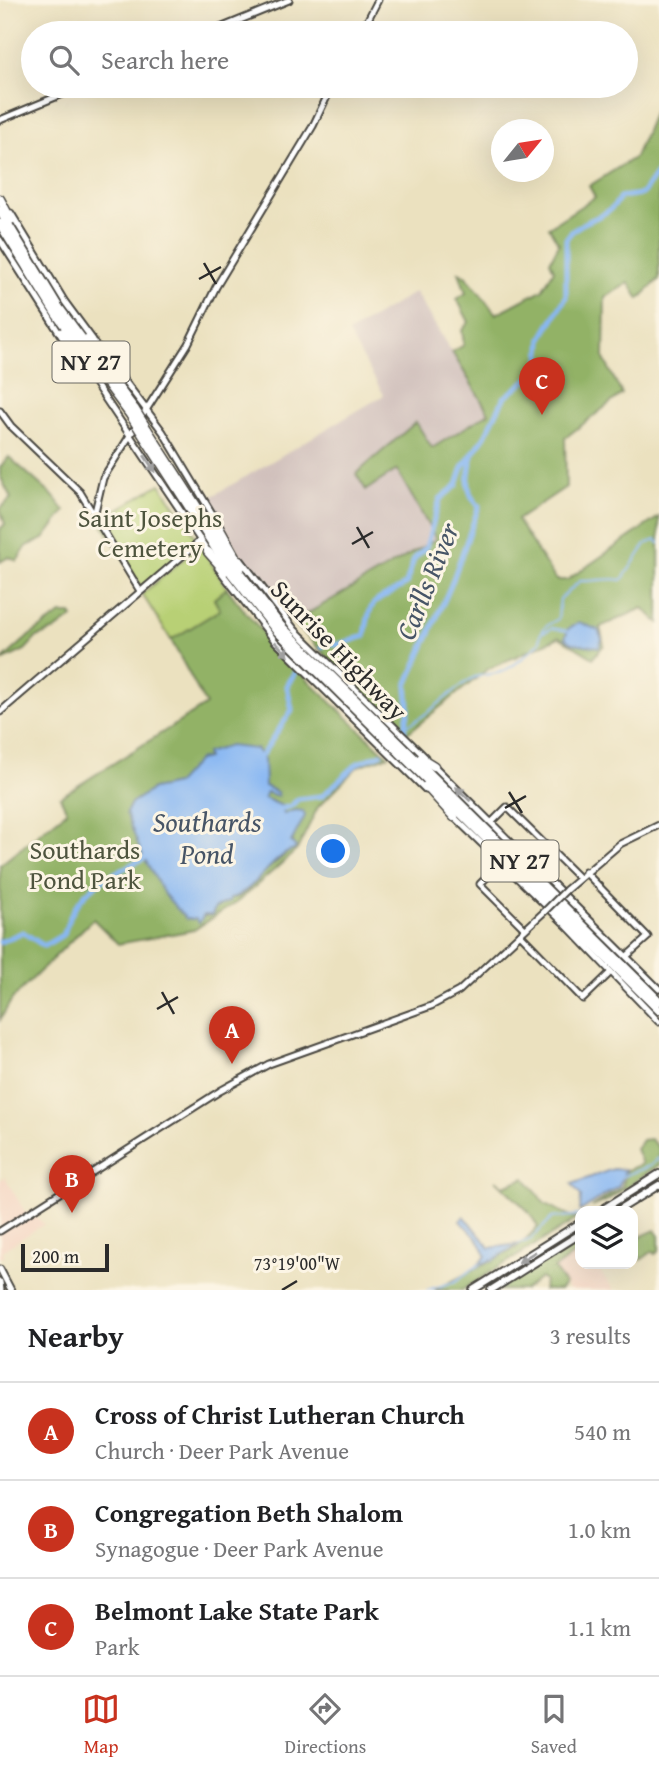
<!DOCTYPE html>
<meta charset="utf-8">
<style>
:root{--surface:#fff;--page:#f2f2f2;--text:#202124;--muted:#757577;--line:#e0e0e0;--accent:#c8321e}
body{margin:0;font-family:"Gentium Book Plus",serif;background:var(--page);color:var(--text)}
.controls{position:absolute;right:21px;bottom:21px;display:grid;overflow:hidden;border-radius:14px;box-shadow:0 7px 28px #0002}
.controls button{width:63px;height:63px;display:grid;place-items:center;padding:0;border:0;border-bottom:2px solid var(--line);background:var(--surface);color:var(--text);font:35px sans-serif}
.compass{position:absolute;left:491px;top:119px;width:63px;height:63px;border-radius:50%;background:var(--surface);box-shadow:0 7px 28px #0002;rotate:60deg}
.scale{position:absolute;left:21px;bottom:18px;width:88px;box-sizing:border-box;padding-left:7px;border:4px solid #2b2b2b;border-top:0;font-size:19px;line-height:24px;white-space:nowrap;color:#2b2b2b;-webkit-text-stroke:5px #fcf5e5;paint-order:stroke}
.you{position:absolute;left:334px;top:852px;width:24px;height:24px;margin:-18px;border:5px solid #fff;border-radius:50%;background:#1a73e8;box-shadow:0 0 0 10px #1a73e833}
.badge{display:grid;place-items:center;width:46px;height:46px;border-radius:50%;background:var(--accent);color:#fff;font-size:23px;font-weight:700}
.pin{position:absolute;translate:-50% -58px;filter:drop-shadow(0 2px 4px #0008)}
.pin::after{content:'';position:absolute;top:37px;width:24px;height:21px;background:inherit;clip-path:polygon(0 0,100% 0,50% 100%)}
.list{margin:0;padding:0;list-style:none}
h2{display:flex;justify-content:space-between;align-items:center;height:91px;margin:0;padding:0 28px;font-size:30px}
h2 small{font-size:23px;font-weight:400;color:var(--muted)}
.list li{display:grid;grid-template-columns:46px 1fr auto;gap:21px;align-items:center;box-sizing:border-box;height:98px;padding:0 28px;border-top:2px solid var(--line)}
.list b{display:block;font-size:26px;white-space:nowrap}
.list p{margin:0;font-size:23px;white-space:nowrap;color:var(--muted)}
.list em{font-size:23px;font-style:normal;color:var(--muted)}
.icon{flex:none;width:38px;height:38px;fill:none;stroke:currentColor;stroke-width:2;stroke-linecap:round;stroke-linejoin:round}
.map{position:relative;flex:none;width:659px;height:1290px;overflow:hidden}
.search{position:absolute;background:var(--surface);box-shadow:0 7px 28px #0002;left:21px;right:21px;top:21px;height:77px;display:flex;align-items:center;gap:18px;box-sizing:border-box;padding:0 24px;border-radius:38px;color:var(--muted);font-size:26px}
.sheet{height:385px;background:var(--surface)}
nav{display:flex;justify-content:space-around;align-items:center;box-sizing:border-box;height:98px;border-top:2px solid var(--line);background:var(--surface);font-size:19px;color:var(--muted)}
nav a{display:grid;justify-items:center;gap:4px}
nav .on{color:var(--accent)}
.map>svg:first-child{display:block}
.built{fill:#f4d3c0}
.industrial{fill:#d0c0bc}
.green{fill:#b8d075;stroke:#727e50;stroke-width:2}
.forest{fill:#92b266;stroke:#5e6e48;stroke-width:2;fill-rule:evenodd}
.water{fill:#88b7f3;stroke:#5a718f;stroke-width:2}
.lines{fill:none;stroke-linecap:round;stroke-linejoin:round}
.stream{stroke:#88b7f3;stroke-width:2}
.river{stroke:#88b7f3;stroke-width:5}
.secondary-casing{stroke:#484641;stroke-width:9}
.primary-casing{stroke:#484641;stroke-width:10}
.highway-casing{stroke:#484641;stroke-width:11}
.secondary{stroke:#fff;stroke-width:5}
.primary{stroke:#fff;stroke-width:6}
.highway{stroke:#fff;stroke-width:8}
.secondary-bridge-casing{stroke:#484641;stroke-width:9;stroke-linecap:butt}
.highway-bridge-casing{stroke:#484641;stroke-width:11;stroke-linecap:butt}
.secondary-bridge{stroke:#fff;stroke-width:5}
.highway-bridge{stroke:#fff;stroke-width:8}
.oneway{fill:#a0a0a0}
.ticks{fill:none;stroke:#2b2b2b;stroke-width:2.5}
.labels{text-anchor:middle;stroke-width:6;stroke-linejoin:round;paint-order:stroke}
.shield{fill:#fcf5e5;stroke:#6a6863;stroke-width:2}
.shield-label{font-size:24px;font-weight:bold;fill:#2b2b2b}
.park-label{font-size:26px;fill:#4e543e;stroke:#fcf5e5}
.street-label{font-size:26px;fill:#2b2b2b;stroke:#fcf5e5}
.water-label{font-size:28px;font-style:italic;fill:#475567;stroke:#fcf5e5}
.ticks-label{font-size:18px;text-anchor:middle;fill:#2b2b2b;stroke:#fcf5e5;stroke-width:6;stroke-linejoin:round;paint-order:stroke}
</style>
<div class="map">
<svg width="659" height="1290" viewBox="0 0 659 1290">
<rect width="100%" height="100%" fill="#fcf5e5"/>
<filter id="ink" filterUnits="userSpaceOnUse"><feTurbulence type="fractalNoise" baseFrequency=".0143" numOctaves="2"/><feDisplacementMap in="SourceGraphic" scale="14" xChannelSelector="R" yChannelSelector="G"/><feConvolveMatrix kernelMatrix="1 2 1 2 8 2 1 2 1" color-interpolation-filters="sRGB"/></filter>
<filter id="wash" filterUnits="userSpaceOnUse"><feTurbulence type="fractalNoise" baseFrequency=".00686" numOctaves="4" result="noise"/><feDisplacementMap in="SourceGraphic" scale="28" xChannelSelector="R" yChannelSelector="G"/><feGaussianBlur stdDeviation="1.57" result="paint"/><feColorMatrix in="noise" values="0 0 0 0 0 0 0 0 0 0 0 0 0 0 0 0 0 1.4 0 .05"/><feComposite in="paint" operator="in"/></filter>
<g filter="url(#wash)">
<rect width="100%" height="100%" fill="#ebe1bf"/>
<g class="built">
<polygon points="5,1177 26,1214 31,1212 44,1224 2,1251 5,1255 0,1258 0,1180"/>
<polygon points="580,1250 580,1264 594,1264 614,1290 569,1290 554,1269"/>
</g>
<polygon class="industrial" points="415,292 489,413 432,448 415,422 357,474 367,490 396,470 436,539 293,622 262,591 206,500 384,395 348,333"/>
<g class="green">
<polygon points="160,484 198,540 141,587 100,520"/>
<polygon points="200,545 227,588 214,599 220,610 171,640 142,594"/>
</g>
<g class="forest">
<path d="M 659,100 L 659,279 L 639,299 L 629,283 L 605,297 L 604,359 L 622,394 L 565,438 L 566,487 L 517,520 L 556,580 L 567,580 L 659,517 L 659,623 L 643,608 L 600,627 L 604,645 L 593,658 L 559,637 L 488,669 L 404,736 L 293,622 L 436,539 L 397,470 L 366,490 L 356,474 L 416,422 L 432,448 L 489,413 L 452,352 L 464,345 L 462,330 L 469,322 L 457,299 L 466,293 L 459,272 C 469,275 486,303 496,314 L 542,290 L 554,270 L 550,261 L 559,244 L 549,227 L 595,197 L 589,186 L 635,157 Z"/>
<polygon points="9,457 53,496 65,511 44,539 27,546 17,561 9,557 0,562 0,529 5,524 0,509 11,498 0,476 0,467"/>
<path d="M 227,588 C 273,651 331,702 388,756 L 358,766 L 318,807 L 297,850 L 241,899 L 194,930 L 118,944 L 93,919 L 12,999 L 0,1020 L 0,865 L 67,811 L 60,797 L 206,705 L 171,640 L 220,610 L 214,599 ZM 229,747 L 256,752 L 263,757 L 265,786 L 277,792 L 275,795 L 266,792 L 264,798 L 278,804 L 284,814 L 300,811 C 300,826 291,835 292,849 L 258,877 L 258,880 L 239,897 L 230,898 L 215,908 L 212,915 L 186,919 C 156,885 135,847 131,803 L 153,789 L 176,784 L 207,758 L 207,753 Z"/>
<polygon points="61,614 71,614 73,617 55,630 37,637 25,650 0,662 29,636"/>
<polygon points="650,1139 659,1148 659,1165 606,1201 592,1207 622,1187 627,1170 642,1164 636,1149 642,1140"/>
<polygon points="525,1178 545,1204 577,1219 462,1290 435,1290 518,1247 538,1227 529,1212 496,1180 504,1186"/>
<polygon points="655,1230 659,1236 659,1251 655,1254 653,1251 641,1260 633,1240"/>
<polygon points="580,1241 580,1250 554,1269 565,1284 559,1290 543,1290 545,1281 541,1278 524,1290 497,1290"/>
</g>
<g class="water">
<polygon points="579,622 598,630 602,639 599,647 572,643 565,638 568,629"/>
<path d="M 229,746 L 256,749 L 264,759 L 265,786 L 277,792 L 278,796 L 266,792 L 264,798 L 282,806 L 284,814 L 295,810 L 303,811 L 305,816 L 291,842 L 296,847 L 294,850 C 274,853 252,895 230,898 L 230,901 L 215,908 L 212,915 L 204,915 L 199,923 L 196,919 L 186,919 L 164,894 L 141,852 L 126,813 L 131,803 L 153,789 L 176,784 L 198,760 L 207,758 L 206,753 Z"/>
<polygon points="613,1169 625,1170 619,1186 580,1211 581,1196 572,1184"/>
<path d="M 464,1216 L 490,1248 L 519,1244 L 493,1260 L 478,1265 L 486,1256 C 481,1240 471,1232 460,1221 Z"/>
</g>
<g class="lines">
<g class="stream">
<polyline points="544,632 552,628 567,631"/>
<path d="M 405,726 C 423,720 451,691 471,679 C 481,673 493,676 503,671 C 515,666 531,651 540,642 L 540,635 L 546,626 L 558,619 L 560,599 L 580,581 C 594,582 609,577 622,580 L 646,544 L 656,540 L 659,543"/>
<polyline points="620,1177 650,1166 659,1158"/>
<polyline points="519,1244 531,1239 552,1218 580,1215"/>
<polyline points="427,1290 454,1282 480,1264"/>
</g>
<g class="river">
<path d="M 322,647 L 326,642 L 337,645 L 365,636 C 371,593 373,606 406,584 L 414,559 L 426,547 L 440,499 L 457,485 L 463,467 L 485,436 L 504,398 L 534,374 L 540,364 L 542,338 L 566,297 L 566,239 C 579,217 608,221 620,197 L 642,194 L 659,170"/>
<path d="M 404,731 L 409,709 L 407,685 L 451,585 L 479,506 C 463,491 469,475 472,455"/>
<polyline points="257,762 292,710 287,686 295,672"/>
<polyline points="274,811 291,806 298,799 322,796 358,763 381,754"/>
<path d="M 0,942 L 23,932 L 44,946 L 64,934 C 76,886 111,876 150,855"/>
</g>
</g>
</g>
<g filter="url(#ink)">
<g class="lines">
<defs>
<g id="secondary">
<polyline points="208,33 289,0"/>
<polyline points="361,33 378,0"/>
<polyline points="0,120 82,86"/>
<polyline points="11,213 65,302 93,340"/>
<polyline points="0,240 67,345"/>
<polyline points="106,356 163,432 219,525"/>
<polyline points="84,367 209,553"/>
<polyline points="0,411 11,426 80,492 140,591"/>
<polyline points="94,516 103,478 188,344 216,287 313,126 332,86"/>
<polyline points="241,560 295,630 425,757"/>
<polyline points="218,568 275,641 426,790"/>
<polyline points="0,712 201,540"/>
<polyline points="432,764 659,989"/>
<polyline points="453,816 566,925 659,1022"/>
<polyline points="492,822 507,807 579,878"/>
<polyline points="501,863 480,884 525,929"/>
<polyline points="585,872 648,937 627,956"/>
<polyline points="566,890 620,844 659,825"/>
<polyline points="520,934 583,999 611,972"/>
<polyline points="0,1231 220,1091 269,1064 431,1006 459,991 545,911"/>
<polyline points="0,1269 11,1290"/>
<polyline points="0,1282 1,1290"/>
</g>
<g id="primary">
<polyline points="600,1211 659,1174"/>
<polyline points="617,1211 659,1185"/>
<polyline points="473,1290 580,1223"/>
<polyline points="491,1290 580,1234"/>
</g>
<g id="highway">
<polyline points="0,199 11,220"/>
<polyline points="0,211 59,308 135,410"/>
<polyline points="0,224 56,314 131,416"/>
<polyline points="63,332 84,367"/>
<polyline points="87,339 107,357"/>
<polyline points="147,429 239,572 280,625 659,1001"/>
<polyline points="143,435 232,574 276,630 659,1010"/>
<polyline points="217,524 241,567"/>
<polyline points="208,552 225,571"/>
<polyline points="421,758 434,766"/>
<polyline points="426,786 454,817"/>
</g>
</defs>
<use href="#secondary" class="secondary-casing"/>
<use href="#primary" class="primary-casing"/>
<use href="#highway" class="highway-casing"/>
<use href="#secondary" class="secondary"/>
<use href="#primary" class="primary"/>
<use href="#highway" class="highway"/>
<defs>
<polyline id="secondary-bridge" points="545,911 566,890"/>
<g id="highway-bridge">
<polyline points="135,410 147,429"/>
<polyline points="131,416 143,435"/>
</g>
</defs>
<use href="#secondary-bridge" class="secondary-bridge-casing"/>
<use href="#highway-bridge" class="highway-bridge-casing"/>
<use href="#secondary-bridge" class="secondary-bridge"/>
<use href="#highway-bridge" class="highway-bridge"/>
</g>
<defs><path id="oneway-solid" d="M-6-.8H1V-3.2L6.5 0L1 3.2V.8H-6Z" transform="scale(1.75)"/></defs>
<g class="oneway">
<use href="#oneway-solid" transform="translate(150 464) rotate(56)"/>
<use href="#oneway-solid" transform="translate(282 649) rotate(46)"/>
<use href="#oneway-solid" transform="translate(463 794) rotate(-136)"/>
<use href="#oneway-solid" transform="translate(527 1257) rotate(148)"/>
</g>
</g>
<path class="ticks" d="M 204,263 L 216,284M 199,279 L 221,267M 357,527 L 369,548M 352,544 L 373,532M 509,792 L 522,813M 505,808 L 526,796M 162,992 L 174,1014M 157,1009 L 178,997M 282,1290 L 297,1281"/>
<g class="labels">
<g class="shield">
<rect x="52.5" y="341.5" width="77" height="41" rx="5"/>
<rect x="481.5" y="840.5" width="77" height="41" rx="5"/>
</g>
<g class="shield-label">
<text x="91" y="370">NY 27</text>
<text x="520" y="869">NY 27</text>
</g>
<g class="park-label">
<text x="150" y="527">Saint Josephs<tspan x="150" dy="30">Cemetery</tspan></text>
<text x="85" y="859">Southards<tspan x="85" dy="30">Pond Park</tspan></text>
</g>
<g class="street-label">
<text transform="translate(339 650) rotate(46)" y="9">Sunrise Highway</text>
</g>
<g class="water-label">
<text transform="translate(427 581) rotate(-68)" y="10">Carlls River</text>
<text x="207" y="832">Southards<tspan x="207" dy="32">Pond</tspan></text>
</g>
</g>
<g class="ticks-label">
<text x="297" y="1270">73°19'00"W</text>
</g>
</svg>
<div class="controls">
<button><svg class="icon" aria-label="layers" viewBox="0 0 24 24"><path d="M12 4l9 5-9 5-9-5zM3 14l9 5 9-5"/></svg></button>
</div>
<svg class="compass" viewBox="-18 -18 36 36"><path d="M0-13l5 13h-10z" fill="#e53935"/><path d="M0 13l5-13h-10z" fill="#757577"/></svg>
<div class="scale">200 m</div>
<div class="you"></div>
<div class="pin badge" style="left:232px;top:1064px">A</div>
<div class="pin badge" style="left:72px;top:1213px">B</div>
<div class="pin badge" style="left:542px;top:415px">C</div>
<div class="search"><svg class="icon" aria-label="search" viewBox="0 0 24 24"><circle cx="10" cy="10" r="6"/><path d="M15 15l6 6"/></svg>Search here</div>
</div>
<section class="sheet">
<h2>Nearby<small>3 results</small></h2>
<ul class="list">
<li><span class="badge">A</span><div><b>Cross of Christ Lutheran Church</b><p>Church · Deer Park Avenue</p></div><em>540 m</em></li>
<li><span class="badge">B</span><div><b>Congregation Beth Shalom</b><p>Synagogue · Deer Park Avenue</p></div><em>1.0 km</em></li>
<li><span class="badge">C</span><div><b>Belmont Lake State Park</b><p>Park</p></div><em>1.1 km</em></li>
</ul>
</section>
<nav>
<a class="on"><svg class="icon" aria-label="map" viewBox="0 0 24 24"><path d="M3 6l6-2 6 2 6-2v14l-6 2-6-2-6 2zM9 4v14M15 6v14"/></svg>Map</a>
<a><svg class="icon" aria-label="directions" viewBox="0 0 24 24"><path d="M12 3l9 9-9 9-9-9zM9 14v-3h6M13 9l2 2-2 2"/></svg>Directions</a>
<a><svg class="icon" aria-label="saved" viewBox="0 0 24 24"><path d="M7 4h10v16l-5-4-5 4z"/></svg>Saved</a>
</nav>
